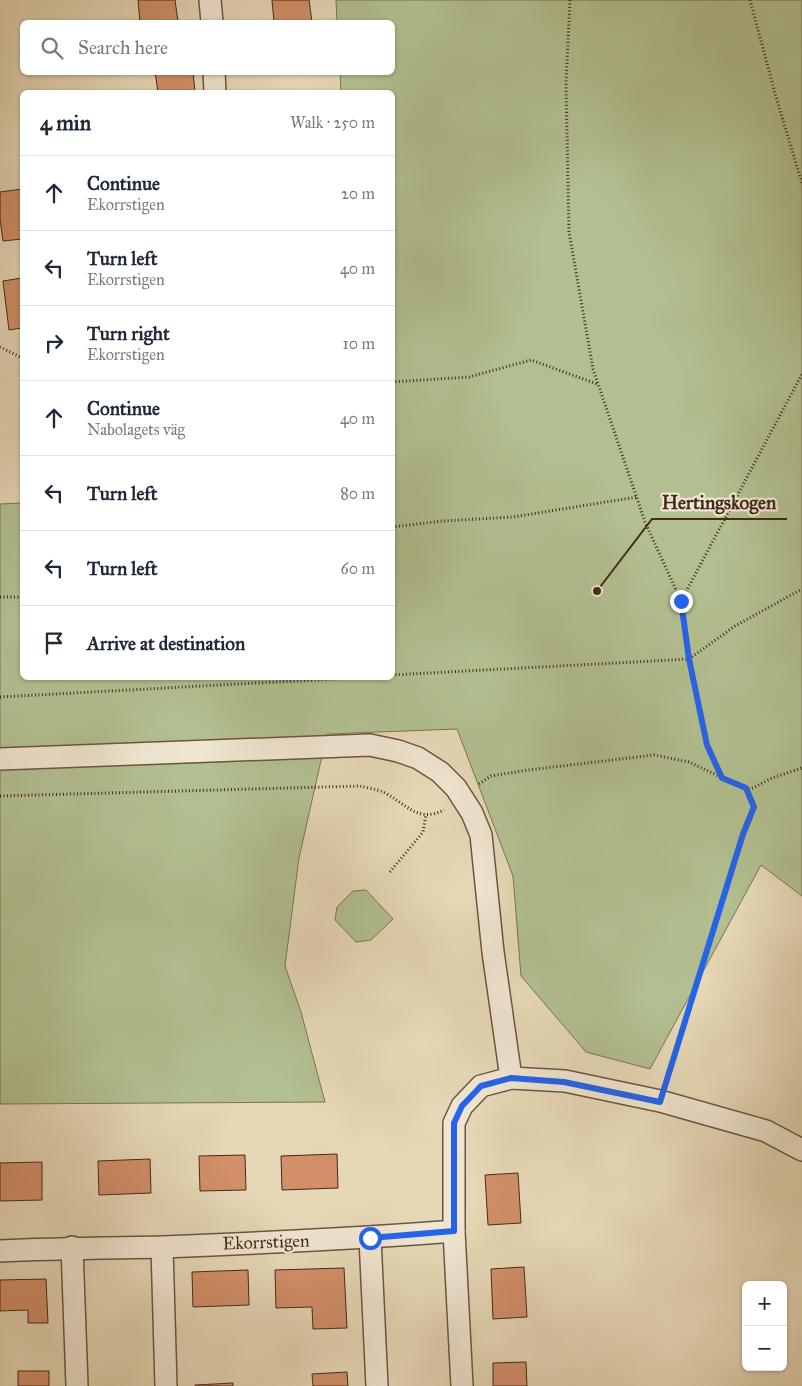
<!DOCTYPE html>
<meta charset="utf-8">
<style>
:root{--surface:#fff;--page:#f2f2f3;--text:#1f2937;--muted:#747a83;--line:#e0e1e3}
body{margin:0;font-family:"IM FELL Great Primer",serif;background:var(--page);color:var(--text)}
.controls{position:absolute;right:15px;bottom:15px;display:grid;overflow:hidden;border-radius:8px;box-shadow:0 1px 4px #0004}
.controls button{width:45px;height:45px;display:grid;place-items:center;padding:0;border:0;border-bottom:1px solid var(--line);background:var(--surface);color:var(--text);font:25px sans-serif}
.stop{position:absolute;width:15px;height:15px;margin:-11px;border:4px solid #2563eb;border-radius:50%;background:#fff}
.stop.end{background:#2563eb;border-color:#fff;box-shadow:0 1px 5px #0008}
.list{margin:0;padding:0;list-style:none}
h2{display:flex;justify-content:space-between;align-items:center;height:65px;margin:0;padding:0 20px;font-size:21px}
h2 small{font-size:16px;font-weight:400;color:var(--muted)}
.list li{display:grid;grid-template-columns:32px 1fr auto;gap:15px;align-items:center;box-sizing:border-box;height:75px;padding:0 20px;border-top:1px solid var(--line)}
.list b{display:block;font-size:19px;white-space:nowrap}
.list p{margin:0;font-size:16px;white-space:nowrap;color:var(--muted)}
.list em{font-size:16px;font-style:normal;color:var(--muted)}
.icon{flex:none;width:28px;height:28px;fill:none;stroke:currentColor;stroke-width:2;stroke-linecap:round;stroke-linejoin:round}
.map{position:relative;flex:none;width:802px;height:1386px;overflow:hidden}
.search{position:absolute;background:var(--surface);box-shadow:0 1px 4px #0004;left:20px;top:20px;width:375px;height:55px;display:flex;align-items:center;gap:12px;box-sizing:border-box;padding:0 18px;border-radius:8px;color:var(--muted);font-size:19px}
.panel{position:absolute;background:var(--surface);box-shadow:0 1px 4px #0004;left:20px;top:90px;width:375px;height:590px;border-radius:8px}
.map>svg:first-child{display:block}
.green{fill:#b2bf90;stroke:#7a7555}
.building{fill:#d28f69;stroke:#422b1a}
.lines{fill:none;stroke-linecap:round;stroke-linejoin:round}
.minor-casing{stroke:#6b5641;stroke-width:24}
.path{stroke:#422b1a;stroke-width:3;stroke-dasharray:1 2.5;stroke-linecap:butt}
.minor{stroke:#efe5d0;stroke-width:21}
.route{stroke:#2563eb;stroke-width:6}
.labels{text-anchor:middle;stroke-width:4.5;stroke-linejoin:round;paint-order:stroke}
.street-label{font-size:18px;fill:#422b1a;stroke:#efe5d0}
.leader{fill:none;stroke:#422b1a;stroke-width:2}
.callout-dot{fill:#422b1a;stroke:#efe5d0;stroke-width:2}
.callout-label{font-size:19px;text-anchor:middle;font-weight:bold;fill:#422b1a;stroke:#efe5d0;stroke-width:4.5;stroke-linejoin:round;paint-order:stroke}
</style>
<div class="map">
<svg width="802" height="1386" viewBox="0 0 802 1386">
<rect width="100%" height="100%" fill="#e6d7b6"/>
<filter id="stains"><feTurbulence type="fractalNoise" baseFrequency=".004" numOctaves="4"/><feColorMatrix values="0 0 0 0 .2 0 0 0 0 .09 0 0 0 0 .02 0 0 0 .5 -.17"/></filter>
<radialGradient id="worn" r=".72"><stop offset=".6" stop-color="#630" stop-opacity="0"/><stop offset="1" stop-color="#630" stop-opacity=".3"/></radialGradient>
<g class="green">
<polygon points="336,0 802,0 802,896 761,865 650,1069 586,1052 521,976 513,876 457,729 327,734 299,858 285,966 301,1012 325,1102 0,1104 0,504 22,503 22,678 392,678 392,92 341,92 340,73 392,72 392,22 337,22"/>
<polygon points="366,890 393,919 371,940 356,942 335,920 337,907 353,891"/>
</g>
<g class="building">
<polygon points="138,0 175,0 178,22 140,22"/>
<polygon points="272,0 309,0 312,22 274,22"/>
<polygon points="155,72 193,72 195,92 158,92"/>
<polygon points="22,189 22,239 3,241 0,219 0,192"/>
<polygon points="22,278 22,328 9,330 3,281"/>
<polygon points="337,1154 338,1188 282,1190 281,1156"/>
<polygon points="245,1155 246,1190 200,1191 199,1156"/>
<polygon points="150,1159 151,1193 99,1195 98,1161"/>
<polygon points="42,1162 42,1200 0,1201 0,1163"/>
<polygon points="518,1173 521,1223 488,1225 485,1175"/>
<polygon points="524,1267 527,1317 493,1319 491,1269"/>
<polygon points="344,1268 347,1328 313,1329 312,1307 276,1308 275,1270"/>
<polygon points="248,1270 249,1305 193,1307 192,1272"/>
<polygon points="46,1279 48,1323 28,1323 28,1310 0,1311 0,1280"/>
<polygon points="526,1362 527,1386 493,1386 493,1363"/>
<rect x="18" y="1371" width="31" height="15"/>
<polygon points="347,1372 348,1386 313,1386 312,1374"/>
<polygon points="233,1383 233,1386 195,1386 195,1385"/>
</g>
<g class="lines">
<defs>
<g id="minor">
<polyline points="210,0 212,22"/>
<polyline points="214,72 215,92"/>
<polyline points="0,759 370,745 398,751 418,758 440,772 456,788 472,813 481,835 493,952 511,1078 565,1081 660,1101 766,1131 802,1150"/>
<polyline points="454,1231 462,1386"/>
<polyline points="370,1238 377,1386"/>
<polyline points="72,1247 77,1386"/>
<polyline points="162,1247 166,1386"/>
<path d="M 0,1251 C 54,1248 109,1248 163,1247 C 260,1243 357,1239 454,1231 L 454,1123 L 462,1106 L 481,1086 L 511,1078"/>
</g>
</defs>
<use href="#minor" class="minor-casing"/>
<g class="path">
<polyline points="570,0 566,83 569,232 593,369 645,522 681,601 689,659 707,745 722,778"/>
<polyline points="750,0 776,97 802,183"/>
<polyline points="0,347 22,358"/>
<polyline points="392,382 469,377 531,360 597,384"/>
<polyline points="392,527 442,521 513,517 637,497"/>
<polyline points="0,597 22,597"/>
<polyline points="681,601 802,374"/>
<polyline points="392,675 689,659 735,626 802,589"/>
<polyline points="0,697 349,678"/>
<polyline points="479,784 491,776 528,770 654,755 689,762 746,789 753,788 772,778 802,768"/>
<path d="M 0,796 L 360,786 C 367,788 377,789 383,792 C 405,802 417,824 444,810"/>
<polyline points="390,872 423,832 426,815"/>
<polyline points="666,1079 743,834 754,807 746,789"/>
</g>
<use href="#minor" class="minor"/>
</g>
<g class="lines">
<polyline class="route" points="370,1238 454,1231 454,1123 462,1106 481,1086 511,1078 564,1082 660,1102 743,834 754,807 746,788 722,778 707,745 689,659 681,601"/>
</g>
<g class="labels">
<g class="street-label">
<text transform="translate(266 1242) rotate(-2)" y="6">Ekorrstigen</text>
</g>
</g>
<path class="leader" d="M597 591L652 519H787"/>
<circle class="callout-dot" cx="597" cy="591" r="5"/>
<g class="callout-label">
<text x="719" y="509">Hertingskogen</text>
</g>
<rect width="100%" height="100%" filter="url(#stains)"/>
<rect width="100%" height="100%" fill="url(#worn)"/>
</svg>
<div class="controls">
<button>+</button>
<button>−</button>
</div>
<div class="stop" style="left:370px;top:1238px"></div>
<div class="stop end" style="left:681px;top:601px"></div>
<div class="search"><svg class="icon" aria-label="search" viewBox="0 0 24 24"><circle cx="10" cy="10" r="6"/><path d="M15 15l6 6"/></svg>Search here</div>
<section class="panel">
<h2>4 min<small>Walk · 250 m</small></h2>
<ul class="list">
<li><svg class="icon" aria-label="ahead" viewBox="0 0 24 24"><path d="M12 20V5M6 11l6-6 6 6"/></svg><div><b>Continue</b><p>Ekorrstigen</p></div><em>20 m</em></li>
<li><svg class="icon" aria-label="left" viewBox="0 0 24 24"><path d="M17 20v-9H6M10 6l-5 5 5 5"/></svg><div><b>Turn left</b><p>Ekorrstigen</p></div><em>40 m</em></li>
<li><svg class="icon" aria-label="right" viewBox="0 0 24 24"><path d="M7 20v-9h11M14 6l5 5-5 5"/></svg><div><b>Turn right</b><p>Ekorrstigen</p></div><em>10 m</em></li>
<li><svg class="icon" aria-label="ahead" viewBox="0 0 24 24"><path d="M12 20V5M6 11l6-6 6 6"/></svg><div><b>Continue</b><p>Nabolagets väg</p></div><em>40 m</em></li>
<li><svg class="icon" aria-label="left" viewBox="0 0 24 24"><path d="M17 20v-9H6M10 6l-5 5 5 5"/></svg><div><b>Turn left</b></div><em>80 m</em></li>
<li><svg class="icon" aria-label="left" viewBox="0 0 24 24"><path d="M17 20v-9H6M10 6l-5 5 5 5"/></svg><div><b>Turn left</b></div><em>60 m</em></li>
<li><svg class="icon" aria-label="arrive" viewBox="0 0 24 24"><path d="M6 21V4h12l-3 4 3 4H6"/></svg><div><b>Arrive at destination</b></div></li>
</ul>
</section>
</div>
